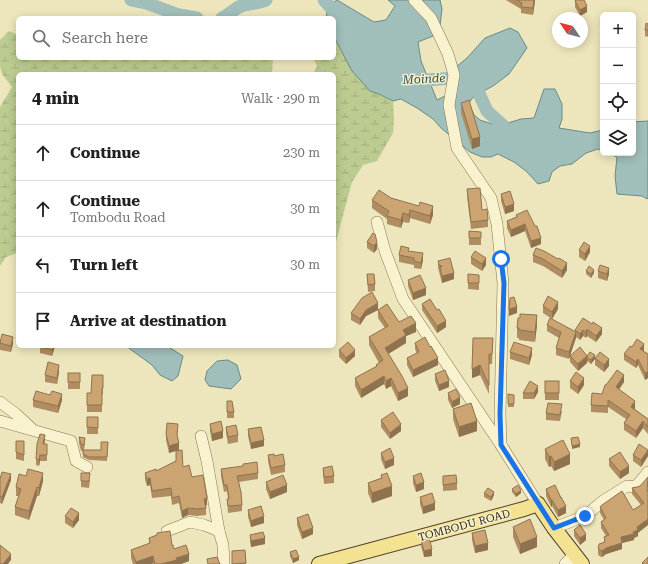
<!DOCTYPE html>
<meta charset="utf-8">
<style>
:root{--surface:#fff;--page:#f6f6f6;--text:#202124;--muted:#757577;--line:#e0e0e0}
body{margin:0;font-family:"Roboto Serif",serif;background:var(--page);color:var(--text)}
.controls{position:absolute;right:12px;top:12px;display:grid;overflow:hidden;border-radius:6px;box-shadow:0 2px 10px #0003}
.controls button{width:36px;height:36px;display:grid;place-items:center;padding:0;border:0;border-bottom:1px solid var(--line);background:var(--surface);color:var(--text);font:20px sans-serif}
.compass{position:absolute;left:552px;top:12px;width:36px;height:36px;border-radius:50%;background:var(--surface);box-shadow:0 2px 10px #0003;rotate:305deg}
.stop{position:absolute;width:12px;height:12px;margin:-9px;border:3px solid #1a73e8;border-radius:50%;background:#fff}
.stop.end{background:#1a73e8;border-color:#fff;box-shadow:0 1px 4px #0008}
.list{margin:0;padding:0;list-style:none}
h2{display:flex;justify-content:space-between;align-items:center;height:52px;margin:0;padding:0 16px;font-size:17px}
h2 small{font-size:13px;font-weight:400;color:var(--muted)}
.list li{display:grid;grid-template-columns:26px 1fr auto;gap:12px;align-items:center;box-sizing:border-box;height:56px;padding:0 16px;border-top:1px solid var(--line)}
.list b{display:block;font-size:15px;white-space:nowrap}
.list p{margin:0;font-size:13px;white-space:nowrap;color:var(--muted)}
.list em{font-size:13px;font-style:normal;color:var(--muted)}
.icon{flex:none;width:22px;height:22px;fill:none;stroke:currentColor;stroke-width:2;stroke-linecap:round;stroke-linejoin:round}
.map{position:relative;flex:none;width:648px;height:564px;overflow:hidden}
.search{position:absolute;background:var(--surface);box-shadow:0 2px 10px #0003;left:16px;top:16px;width:320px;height:44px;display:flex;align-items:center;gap:10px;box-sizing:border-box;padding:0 14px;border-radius:6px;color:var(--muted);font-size:15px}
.panel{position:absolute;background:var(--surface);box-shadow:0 2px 10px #0003;left:16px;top:72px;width:320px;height:276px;border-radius:6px}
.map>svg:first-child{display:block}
.wetland{fill:url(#wetland-marsh)}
.water{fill:#a0beba;stroke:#688b88}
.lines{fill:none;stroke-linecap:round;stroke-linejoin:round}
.river{stroke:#a0beba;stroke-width:13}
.minor-casing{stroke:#857555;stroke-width:12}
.major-casing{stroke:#52422a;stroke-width:16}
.minor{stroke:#f9f2ce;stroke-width:11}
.major{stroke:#f3e291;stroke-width:14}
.wall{fill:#af8d61}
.shaded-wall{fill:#8f734f}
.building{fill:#cca471;stroke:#8f734f}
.route{stroke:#1a73e8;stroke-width:5}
.labels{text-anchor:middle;stroke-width:3;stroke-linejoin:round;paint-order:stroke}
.street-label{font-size:11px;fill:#342a1b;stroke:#f5efcb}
.water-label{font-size:12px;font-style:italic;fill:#295054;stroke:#f5efcb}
</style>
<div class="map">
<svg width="648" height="564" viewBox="0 0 648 564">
<defs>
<pattern id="wetland-marsh" width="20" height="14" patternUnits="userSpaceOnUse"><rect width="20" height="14" fill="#bccb90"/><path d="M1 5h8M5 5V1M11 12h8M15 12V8" fill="none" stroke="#a2ae7c"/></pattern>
</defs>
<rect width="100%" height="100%" fill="#ede6bc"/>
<g class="wetland">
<polygon points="9,31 18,35 18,58 273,58 272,74 18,74 18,253 6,257 0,266 0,107 12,87 2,74 0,66 0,40"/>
<polygon points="334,37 352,71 370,91 379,94 393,101 394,119 393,133 377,161 363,165 352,182 334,249 334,74 313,74 317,66 313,58 334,58"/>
</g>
<g class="water">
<polygon points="337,0 374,22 386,20 395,6 388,0 440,0 442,9 440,25 433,36 418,42 421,61 437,100 449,94 451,71 467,58 485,38 510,28 518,32 527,48 509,74 493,86 474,96 469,103 474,115 480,120 498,126 521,119 534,118 544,89 555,89 562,104 562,119 559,128 590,133 603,130 603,151 598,149 586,153 572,164 560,166 552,172 549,181 538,184 526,171 514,162 498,154 491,157 482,157 470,152 441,128 433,119 417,108 401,99 393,101 379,94 370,91 352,71 334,37 334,18 326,18 328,6"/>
<polygon points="648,121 648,198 647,199 642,196 617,194 615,176 617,157 607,153 633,153 633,122"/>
<polygon points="126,346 167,346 183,356 178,376 172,381 160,375 152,365"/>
<polygon points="228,360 237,365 241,379 231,389 209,386 205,380 207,371 217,361"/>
</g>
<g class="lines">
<g class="river">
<polyline points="131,0 146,3 179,15 197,18"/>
<polyline points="324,0 340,18"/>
<path d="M 222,18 C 229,15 234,9 241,6 C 249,3 258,4 266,0"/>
<polyline points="412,81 454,78 462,73 471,76 487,111 511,133 516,135"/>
</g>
<defs>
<g id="minor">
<polyline points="414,0 431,18 448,54 454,75 449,105 457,148 491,198 497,224 503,283 500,414 501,445"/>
<polyline points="377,222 385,251 403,299 501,445 538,504"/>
<polyline points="0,402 16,414 32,429"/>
<polyline points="0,421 71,441 76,461 87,467"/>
<polyline points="201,436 207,461 219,531 223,545 224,564"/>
<polyline points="554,528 585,516 603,501 627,486 635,487 639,483 648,472"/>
<polyline points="167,531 190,522 204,525 219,531"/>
<polyline points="565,564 575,554"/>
</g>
<polyline id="major" points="319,564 524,509 538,504 554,528 582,564"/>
</defs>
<use href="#minor" class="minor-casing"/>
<use href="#major" class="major-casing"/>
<use href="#minor" class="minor"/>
<use href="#major" class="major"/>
</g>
<g class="wall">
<polygon points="506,0 535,0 533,15 521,13 521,9"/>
<polygon points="575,1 587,12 580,16 575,7"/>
<polygon points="648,24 648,37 645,36 645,30"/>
<polygon points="461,103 480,146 472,149 461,113"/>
<polygon points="467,189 488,220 488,227 471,229 467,196"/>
<polygon points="501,194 514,211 505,214 501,201"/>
<polygon points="391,198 433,215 430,224 410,218 409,223 403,222 401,228 387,224 387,219 372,208 372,200"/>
<polygon points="516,215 541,238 541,244 531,248 525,231 511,237 507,228 507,221 516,217"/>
<polygon points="469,231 481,232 481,245 469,245"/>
<polygon points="373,233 377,249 374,253 367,248 367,242"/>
<polygon points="579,250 590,252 585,261 579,257"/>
<polygon points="409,251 423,260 421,269 414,268 414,265 399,262 399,255"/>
<polygon points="544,251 567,270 562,278 543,266 533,262 533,255"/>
<polygon points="471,257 486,265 482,271 471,264"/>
<polygon points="438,261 454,279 442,283 438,268"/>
<polygon points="586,271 594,273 591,278 586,274"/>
<polygon points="598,271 609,274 607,281 598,278"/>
<polygon points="367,274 375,284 375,291 368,292"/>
<polygon points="408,280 426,295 413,300 408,286"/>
<polygon points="479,281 479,290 468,289 468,283"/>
<polygon points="422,304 437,310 446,327 437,333 422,310"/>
<polygon points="543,306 558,309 552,319 543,313"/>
<polygon points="378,310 366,316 360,325 351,320 351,313"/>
<polygon points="378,310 416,332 406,336 406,343 388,354 408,396 398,401 391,386 386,389 384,384 361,398 355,386 355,378 376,367 376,365 379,363 369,345 369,337 385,328 378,318"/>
<polygon points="583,318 602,334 596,342 587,336 586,338 583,336 580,340 576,337 570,355 587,356 595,359 591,364 587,361 587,363 578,371 570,362 570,356 569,359 556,355 556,348 559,338 547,331 547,325 575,331"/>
<polygon points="537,325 535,342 519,340 519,338 517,338 517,328"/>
<polygon points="493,338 492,364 489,364 489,394 480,375 472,378"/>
<polygon points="0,342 13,344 11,352 0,350"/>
<polygon points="415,343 430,347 438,365 413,377 407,365 407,358 417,354 415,349"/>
<polygon points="40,346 55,346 52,356 40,353"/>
<polygon points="632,347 644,350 643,351 648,354 648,378 645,380 638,365 636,368 624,360 624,354"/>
<polygon points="339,350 355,356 346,364 339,357"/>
<polygon points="510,352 532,355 529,365 510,359"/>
<polygon points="595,358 609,366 604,372 595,365"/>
<polygon points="59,372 57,384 45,382 45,375"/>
<rect x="68" y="373" width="12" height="16"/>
<polygon points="435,374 449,387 439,391 435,381"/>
<polygon points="103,375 103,394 102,394 102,412 87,412 87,393 91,393"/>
<rect x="545" y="381" width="14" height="19"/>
<polygon points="570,381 584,385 578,394 570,388"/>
<polygon points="624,382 619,389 635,408 635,409 648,419 648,434 643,428 636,438 624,430 624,423 626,419 608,407 608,413 591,412 591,405 602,394 606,385"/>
<polygon points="538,392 534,399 523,399 523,393"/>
<polygon points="448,393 460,404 452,408 448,400"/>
<polygon points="508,394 514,395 514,407 508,407"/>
<polygon points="50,395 62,400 58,413 33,407 33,400"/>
<polygon points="227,401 234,412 234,418 227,418"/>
<polygon points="453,409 477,431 459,437 453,419"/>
<polygon points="562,411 560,421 546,420 546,413"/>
<rect x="87" y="417" width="11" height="17"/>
<polygon points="381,420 401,431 390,439 381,427"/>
<polygon points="210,424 223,438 212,441 210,431"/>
<polygon points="226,427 238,435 238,442 228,444 226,433"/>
<polygon points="248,429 264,446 251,449 248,436"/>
<polygon points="178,430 177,437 179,450 176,451 183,467 192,477 207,505 206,505 206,515 197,516 188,515 182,518 179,503 172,505 171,496 152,498 150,485 147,486 145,480 145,473 156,471 176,461 176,451 169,453 166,440 166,434"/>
<polygon points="79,437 85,444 84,450 101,450 108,442 107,461 89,460 83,457 83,451 81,451 79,443"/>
<polygon points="16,441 24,441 24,461 16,459"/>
<polygon points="45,441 44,444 47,444 47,461 40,461 39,466 36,465 36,459"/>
<polygon points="545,449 570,464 554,471 551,466 549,467 545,459"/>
<polygon points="381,453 394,465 385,469 381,459"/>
<polygon points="268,455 274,456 285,465 285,472 271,475 268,461"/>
<polygon points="633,455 648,456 641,467 633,461"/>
<polygon points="609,459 629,473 620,479 609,466"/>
<polygon points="323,468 334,476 334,483 324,484 323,474"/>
<polygon points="221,469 258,473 258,479 239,482 242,505 242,511 228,513 227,499 228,499 227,491 224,492 221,476"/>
<polygon points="381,475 392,496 372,503 368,493 368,483 381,478"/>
<polygon points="413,476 424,489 416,492 413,483"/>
<polygon points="443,476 457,483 457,490 443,491"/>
<polygon points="0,479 11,480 2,504 0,503"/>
<polygon points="90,480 89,488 81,487 81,481"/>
<polygon points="43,481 39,496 37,496 29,520 15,515 15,507 19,496 16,496 16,487"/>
<polygon points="266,482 287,492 270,499 266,489"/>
<polygon points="648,484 647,491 638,533 638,536 634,538 634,540 622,543 622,549 606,554 602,557 599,556 598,554 598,548 604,542 604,537 606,536 601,528 601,522 604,520 600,513 600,507 633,510 641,505 632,494 632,488 637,487"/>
<polygon points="512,489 521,493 516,497 512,492"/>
<polygon points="546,489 566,513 558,517 552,506 551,507 546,496"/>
<polygon points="484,493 494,495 491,501 484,497"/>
<polygon points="420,497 435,510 423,514 420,504"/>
<polygon points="248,510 264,523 251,527 248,517"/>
<polygon points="65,516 79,520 73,528 65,523"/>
<polygon points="297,518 313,534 302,539 297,525"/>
<polygon points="513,527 537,547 520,554 513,537"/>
<polygon points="574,530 586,540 580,545 574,536"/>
<polygon points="157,533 174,549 189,561 181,564 153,564 153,563 152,564 133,564 131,558 131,550 149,544 149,538 157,535"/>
<polygon points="472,533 488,550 475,553 472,540"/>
<polygon points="250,535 265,544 251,547 250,542"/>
<polygon points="421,540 432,556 424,557 421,546"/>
<polygon points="245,550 246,564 232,564 232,551"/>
<polygon points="290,552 299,560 293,563 290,556"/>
</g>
<g class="shaded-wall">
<polygon points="534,0 535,0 535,1 533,15 533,8"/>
<polygon points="587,6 587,12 580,16 580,10"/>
<polygon points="480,137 480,146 472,149 472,139"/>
<polygon points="514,204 514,211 505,214 505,207"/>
<polygon points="433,206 433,215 430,224 430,216"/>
<polygon points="410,210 410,218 409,223 409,215"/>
<polygon points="403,213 403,222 401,228 401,220"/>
<polygon points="525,224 525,231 511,237 511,230"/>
<polygon points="541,238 541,244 531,248 531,241"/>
<polygon points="377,242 377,249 374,253 374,246"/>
<polygon points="590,246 590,252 585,261 585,254"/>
<polygon points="423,253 423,260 421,269 421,263"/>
<polygon points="486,258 486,265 482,271 482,264"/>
<polygon points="567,263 567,270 562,278 562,271"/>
<polygon points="609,268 609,274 607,281 607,274"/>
<polygon points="594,270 594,273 591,278 591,274"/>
<polygon points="454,273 454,279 442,283 442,276"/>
<polygon points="426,288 426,295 413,300 413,293"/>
<polygon points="558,302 558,309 552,319 552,312"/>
<polygon points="378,303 378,310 366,316 360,325 360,319 366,310"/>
<polygon points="517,307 517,313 509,316 509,309"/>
<polygon points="537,315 537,325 535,342 535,332"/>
<polygon points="446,321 446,327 437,333 437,326"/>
<polygon points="416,323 416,332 406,336 406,343 385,356 385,348 403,330"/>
<polygon points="602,328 602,334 596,342 596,336"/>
<polygon points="587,329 587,336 586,338 586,332"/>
<polygon points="583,330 583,336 580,340 580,334"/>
<polygon points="576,332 576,338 569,359 569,352"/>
<polygon points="13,337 13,344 11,352 11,346"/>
<polygon points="644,344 644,350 640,355 640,349"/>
<polygon points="53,346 55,346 52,356 52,350"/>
<polygon points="532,348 532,355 529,365 529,358"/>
<polygon points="355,350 355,356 346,364 346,358"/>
<polygon points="595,355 595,359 591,364 591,360"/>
<polygon points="587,356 587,363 578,371 578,364"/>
<polygon points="438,358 438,365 413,377 413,370"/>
<polygon points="609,359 609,366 604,372 604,365"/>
<polygon points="638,359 638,365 636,368 636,362"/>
<polygon points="59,365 59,372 57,384 57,378"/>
<polygon points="480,365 480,375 472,378 472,369"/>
<polygon points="648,372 648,378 645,380 645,373"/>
<polygon points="624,375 624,382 616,394 616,387"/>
<polygon points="384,376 384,384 361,398 361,390"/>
<polygon points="391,378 391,386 386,389 386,381"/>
<polygon points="584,378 584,385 578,394 578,387"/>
<polygon points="449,381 449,387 439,391 439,385"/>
<polygon points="538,386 538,392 534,399 534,393"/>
<polygon points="408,388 408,396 398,401 398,393"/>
<polygon points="62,394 62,400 58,413 58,406"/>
<polygon points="460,397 460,404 452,408 452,402"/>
<polygon points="635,401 635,408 631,414 631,407"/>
<polygon points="477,421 477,431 459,437 459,427"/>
<polygon points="643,421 643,428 636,438 636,431"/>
<polygon points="401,424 401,431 390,439 390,433"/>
<polygon points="223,431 223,438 212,441 212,434"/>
<polygon points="45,435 45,441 43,450 43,444"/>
<polygon points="264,440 264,446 251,449 251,443"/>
<polygon points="179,443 179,450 169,453 169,446"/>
<polygon points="580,444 580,447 572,449 572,446"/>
<polygon points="648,450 648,456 641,467 641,460"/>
<polygon points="570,454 570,464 554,471 554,462"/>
<polygon points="40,455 40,461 39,466 39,460"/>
<polygon points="551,456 551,466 549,467 549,457"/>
<polygon points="394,458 394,465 385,469 385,462"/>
<polygon points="629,466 629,473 620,479 620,472"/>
<polygon points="43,473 43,481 39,496 39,488"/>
<polygon points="11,474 11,480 2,504 2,497"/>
<polygon points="150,478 150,485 147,486 147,479"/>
<polygon points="424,482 424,489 416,492 416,485"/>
<polygon points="287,485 287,492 270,499 270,492"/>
<polygon points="392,486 392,496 372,503 372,493"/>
<polygon points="37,487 37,496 29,520 29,511"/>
<polygon points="521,490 521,493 516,497 516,494"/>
<polygon points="494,492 494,495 491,501 491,497"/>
<polygon points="207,498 207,505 204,506 204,499"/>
<polygon points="551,500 552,500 552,506 551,507"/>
<polygon points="435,503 435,510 423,514 423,507"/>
<polygon points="566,506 566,513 558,517 558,510"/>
<polygon points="188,508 188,515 182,518 182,511"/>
<polygon points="79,513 79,520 73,528 73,522"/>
<polygon points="264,516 264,523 251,527 251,521"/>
<polygon points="648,519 648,525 638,533 638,536 634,538 634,540 622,543 622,549 606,554 602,557 602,551 621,537 633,532 637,527"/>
<polygon points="313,528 313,534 302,539 302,532"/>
<polygon points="586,534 586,540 580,545 580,538"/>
<polygon points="537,537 537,547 520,554 520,544"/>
<polygon points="265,538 265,544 251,547 251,541"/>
<polygon points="488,543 488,550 475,553 475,546"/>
<polygon points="432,549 432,556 424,557 424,551"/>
<polygon points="11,554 11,560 8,564 3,564"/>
<polygon points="189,554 189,561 181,564 161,564"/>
<polygon points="153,556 153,563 152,564 136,564 136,562"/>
<polygon points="299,557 299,560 293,563 293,559"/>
</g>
<g class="building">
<polygon points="517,0 534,0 533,8 521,7 522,3"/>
<polygon points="576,0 584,0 587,6 580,10 575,1"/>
<polygon points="646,23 648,24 648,30 645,30"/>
<polygon points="469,100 480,137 472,139 461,103"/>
<polygon points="480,188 482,210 487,209 488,220 471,222 467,189"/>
<polygon points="379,190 391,198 419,206 420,202 433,206 430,216 410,210 409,215 403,213 401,220 387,216 389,211 372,200"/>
<polygon points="510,191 514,204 505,207 501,194"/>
<polygon points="527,210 535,226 537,226 541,238 531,241 525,224 511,230 507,221 517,217 516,215"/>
<polygon points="469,231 481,232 481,238 469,238"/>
<polygon points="373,233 375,234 377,242 374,246 367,242"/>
<polygon points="584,242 590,246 585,254 579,250"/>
<polygon points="401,246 409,248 408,251 423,253 421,263 414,261 414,258 399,255"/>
<polygon points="536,248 544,251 558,259 559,258 567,263 562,271 543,259 533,255"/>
<polygon points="475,251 486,258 482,264 471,257"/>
<polygon points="450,258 454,273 442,276 440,267 442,266 439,265 438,261"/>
<polygon points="600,265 609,268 607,274 598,271"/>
<polygon points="589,266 594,270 591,274 586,271"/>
<polygon points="367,274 374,274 375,284 368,285"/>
<polygon points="468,274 479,275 479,283 468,283"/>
<polygon points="420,275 426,288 413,293 408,280"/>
<polygon points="372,292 378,303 366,310 360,319 351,313 362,298"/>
<polygon points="548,296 558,302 552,312 543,306"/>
<polygon points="514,297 517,307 509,309 510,298"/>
<polygon points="430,299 437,310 439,309 446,321 437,326 422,304"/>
<polygon points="387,304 399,322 411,316 416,323 403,330 406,335 385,348 402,376 408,388 398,393 391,378 386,381 384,376 361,390 355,378 377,366 376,365 383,360 369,337 388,326 378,310"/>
<polygon points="520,314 537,315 535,332 519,330 519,328 517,328 518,318 520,318"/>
<polygon points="550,318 576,332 569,352 556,348 561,332 547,325"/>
<polygon points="583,318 592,324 593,322 602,328 596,336 587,329 586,332 583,330 580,334 575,330"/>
<polygon points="2,334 13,337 11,346 0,343"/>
<polygon points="425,337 430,347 431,346 438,358 413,370 407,358 419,352 415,343"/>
<polygon points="473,338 493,338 492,354 489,354 489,385 480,365 472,369"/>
<polygon points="637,339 644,344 640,349 648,354 648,372 645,373 638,359 636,362 624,354 630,346 632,347"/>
<polygon points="348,342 355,350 346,358 339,350"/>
<polygon points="514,342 532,348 529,358 510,352"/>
<polygon points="40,346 53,346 52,350"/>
<polygon points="580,347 587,356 578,364 570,356"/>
<polygon points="590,352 595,355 591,360 587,358 587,356"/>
<polygon points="600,352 609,359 604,365 595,358"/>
<polygon points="48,362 59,365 57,378 45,375"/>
<polygon points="445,370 449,381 439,385 435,374"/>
<polygon points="617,370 624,375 616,387 635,401 631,407 648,419 648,427 643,421 636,431 624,423 630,415 608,400 608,406 591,405 592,393 602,394 605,385 606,385"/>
<polygon points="576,372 584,378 578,387 570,381"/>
<rect x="68" y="373" width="12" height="9"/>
<polygon points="92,375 103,375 103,388 102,388 102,405 87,405 87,393 91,393"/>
<polygon points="530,381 538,386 534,393 523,393"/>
<rect x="545" y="381" width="14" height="12"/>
<polygon points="456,389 460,397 452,402 448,393"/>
<polygon points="36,391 50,395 52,391 62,394 58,406 33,400"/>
<polygon points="508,394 514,395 514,404 508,404"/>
<polygon points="227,401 232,401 234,412 227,412"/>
<polygon points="471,403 477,421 459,427 453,409"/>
<polygon points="548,403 562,404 560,415 546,413"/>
<polygon points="393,412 401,424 390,433 381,420"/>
<polygon points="87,417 98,417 98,428 87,427"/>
<polygon points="221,421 223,431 212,434 210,424"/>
<polygon points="167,423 178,424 177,435 179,443 169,446 166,434"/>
<polygon points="236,425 238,435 228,437 226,427"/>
<polygon points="261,427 264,440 251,443 248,429"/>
<polygon points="40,434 45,435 43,444 47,444 47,455 40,455 39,460 36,459 37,444"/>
<polygon points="79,437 85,438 84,445 81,444"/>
<polygon points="578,437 580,444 572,446 571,438"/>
<polygon points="563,440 570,454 554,462 551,456 549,457 545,449"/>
<polygon points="16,441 24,441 24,455 16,452"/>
<polygon points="101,442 108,442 107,457 89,457 83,454 83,450 101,450"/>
<polygon points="639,444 648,450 641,460 633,455"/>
<polygon points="390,448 394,458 385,462 381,453"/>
<polygon points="182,450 183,467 189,465 192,477 203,475 207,498 204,499 206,508 197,509 188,508 182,511 179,496 172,498 171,488 152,491 150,478 147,479 145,473 156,469 156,471 176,461 176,451"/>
<polygon points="620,452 629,466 620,472 609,459"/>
<polygon points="274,454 274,456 283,454 285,465 271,468 268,455"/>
<polygon points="257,462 258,473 237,476 241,492 242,505 228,506 227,499 229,499 227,485 224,485 221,469 243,466 243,464"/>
<polygon points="332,466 334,476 324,477 323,468"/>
<polygon points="28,469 43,473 39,488 37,487 29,511 15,507 21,489 16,487 19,474 26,476"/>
<polygon points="2,472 11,474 2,497 0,497 0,479"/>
<polygon points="81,473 90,473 89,481 81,481"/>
<polygon points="387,473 392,486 372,493 368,483 382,478 381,475"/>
<polygon points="421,473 424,482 416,485 413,476"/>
<polygon points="283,475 287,485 270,492 266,482"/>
<polygon points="456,475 457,483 443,485 443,476"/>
<polygon points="648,477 647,491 648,490 648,519 637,527 638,530 633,532 634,534 621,537 622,543 606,548 602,551 599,549 598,548 599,544 605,542 604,537 609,535 601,522 606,518 600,507 602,505 622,491 633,510 644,503 632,488 637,487 640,486"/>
<polygon points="518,485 521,490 516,494 512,489"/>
<polygon points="555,485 561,498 561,497 566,506 558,510 552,500 551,500 546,489"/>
<polygon points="488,488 494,492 491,497 484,493"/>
<polygon points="432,493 435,503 423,507 420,497"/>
<polygon points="261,506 264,516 251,521 248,510"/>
<polygon points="71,508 79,513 73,522 65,516"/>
<polygon points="308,514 313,528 302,532 297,518"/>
<polygon points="530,519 537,537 520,544 513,527"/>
<polygon points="580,525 586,534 580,538 574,530"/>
<polygon points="485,530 488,543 475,546 472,533"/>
<polygon points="170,531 172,545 173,545 174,549 186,545 189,554 176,558 177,560 161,564 155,564 153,556 136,562 131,550 150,543 149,538 157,535 157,533"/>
<polygon points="263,532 265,538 251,541 250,535"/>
<polygon points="429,538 432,549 424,551 421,540"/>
<polygon points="0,545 11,554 3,564 0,564"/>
<polygon points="245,550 246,563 232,564 232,551"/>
<polygon points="296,550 299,557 293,559 290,552"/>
<polygon points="217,557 220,564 208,564 207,559"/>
<polygon points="648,557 648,564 643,564 642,563"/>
</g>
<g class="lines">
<polyline class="route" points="501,259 504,283 500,414 501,445 554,528 585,516"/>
</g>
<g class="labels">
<g class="street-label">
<text transform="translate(464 525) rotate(-15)" y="4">TOMBODU ROAD</text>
</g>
<g class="water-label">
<text transform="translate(424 79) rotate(-3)" y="4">Moinde</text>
</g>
</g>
</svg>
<div class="controls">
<button>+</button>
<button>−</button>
<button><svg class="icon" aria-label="locate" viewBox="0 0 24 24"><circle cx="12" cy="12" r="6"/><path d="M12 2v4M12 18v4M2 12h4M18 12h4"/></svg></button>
<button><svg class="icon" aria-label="layers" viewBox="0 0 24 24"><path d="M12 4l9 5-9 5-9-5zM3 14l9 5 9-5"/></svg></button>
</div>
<svg class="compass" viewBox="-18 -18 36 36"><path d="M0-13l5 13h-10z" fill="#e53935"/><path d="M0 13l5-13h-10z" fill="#757577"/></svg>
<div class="stop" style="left:501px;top:259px"></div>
<div class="stop end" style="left:585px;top:516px"></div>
<div class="search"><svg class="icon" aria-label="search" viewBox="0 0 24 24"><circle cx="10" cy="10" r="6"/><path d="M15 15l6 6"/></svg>Search here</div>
<section class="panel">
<h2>4 min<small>Walk · 290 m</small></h2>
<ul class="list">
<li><svg class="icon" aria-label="ahead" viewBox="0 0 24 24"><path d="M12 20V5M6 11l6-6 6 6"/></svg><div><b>Continue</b></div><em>230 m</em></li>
<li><svg class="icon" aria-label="ahead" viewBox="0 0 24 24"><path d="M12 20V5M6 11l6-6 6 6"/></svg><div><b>Continue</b><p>Tombodu Road</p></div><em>30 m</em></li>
<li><svg class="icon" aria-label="left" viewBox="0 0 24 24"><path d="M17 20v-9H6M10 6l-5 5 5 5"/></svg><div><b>Turn left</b></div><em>30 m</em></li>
<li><svg class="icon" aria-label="arrive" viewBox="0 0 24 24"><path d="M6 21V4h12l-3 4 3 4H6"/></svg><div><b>Arrive at destination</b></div></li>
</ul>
</section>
</div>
